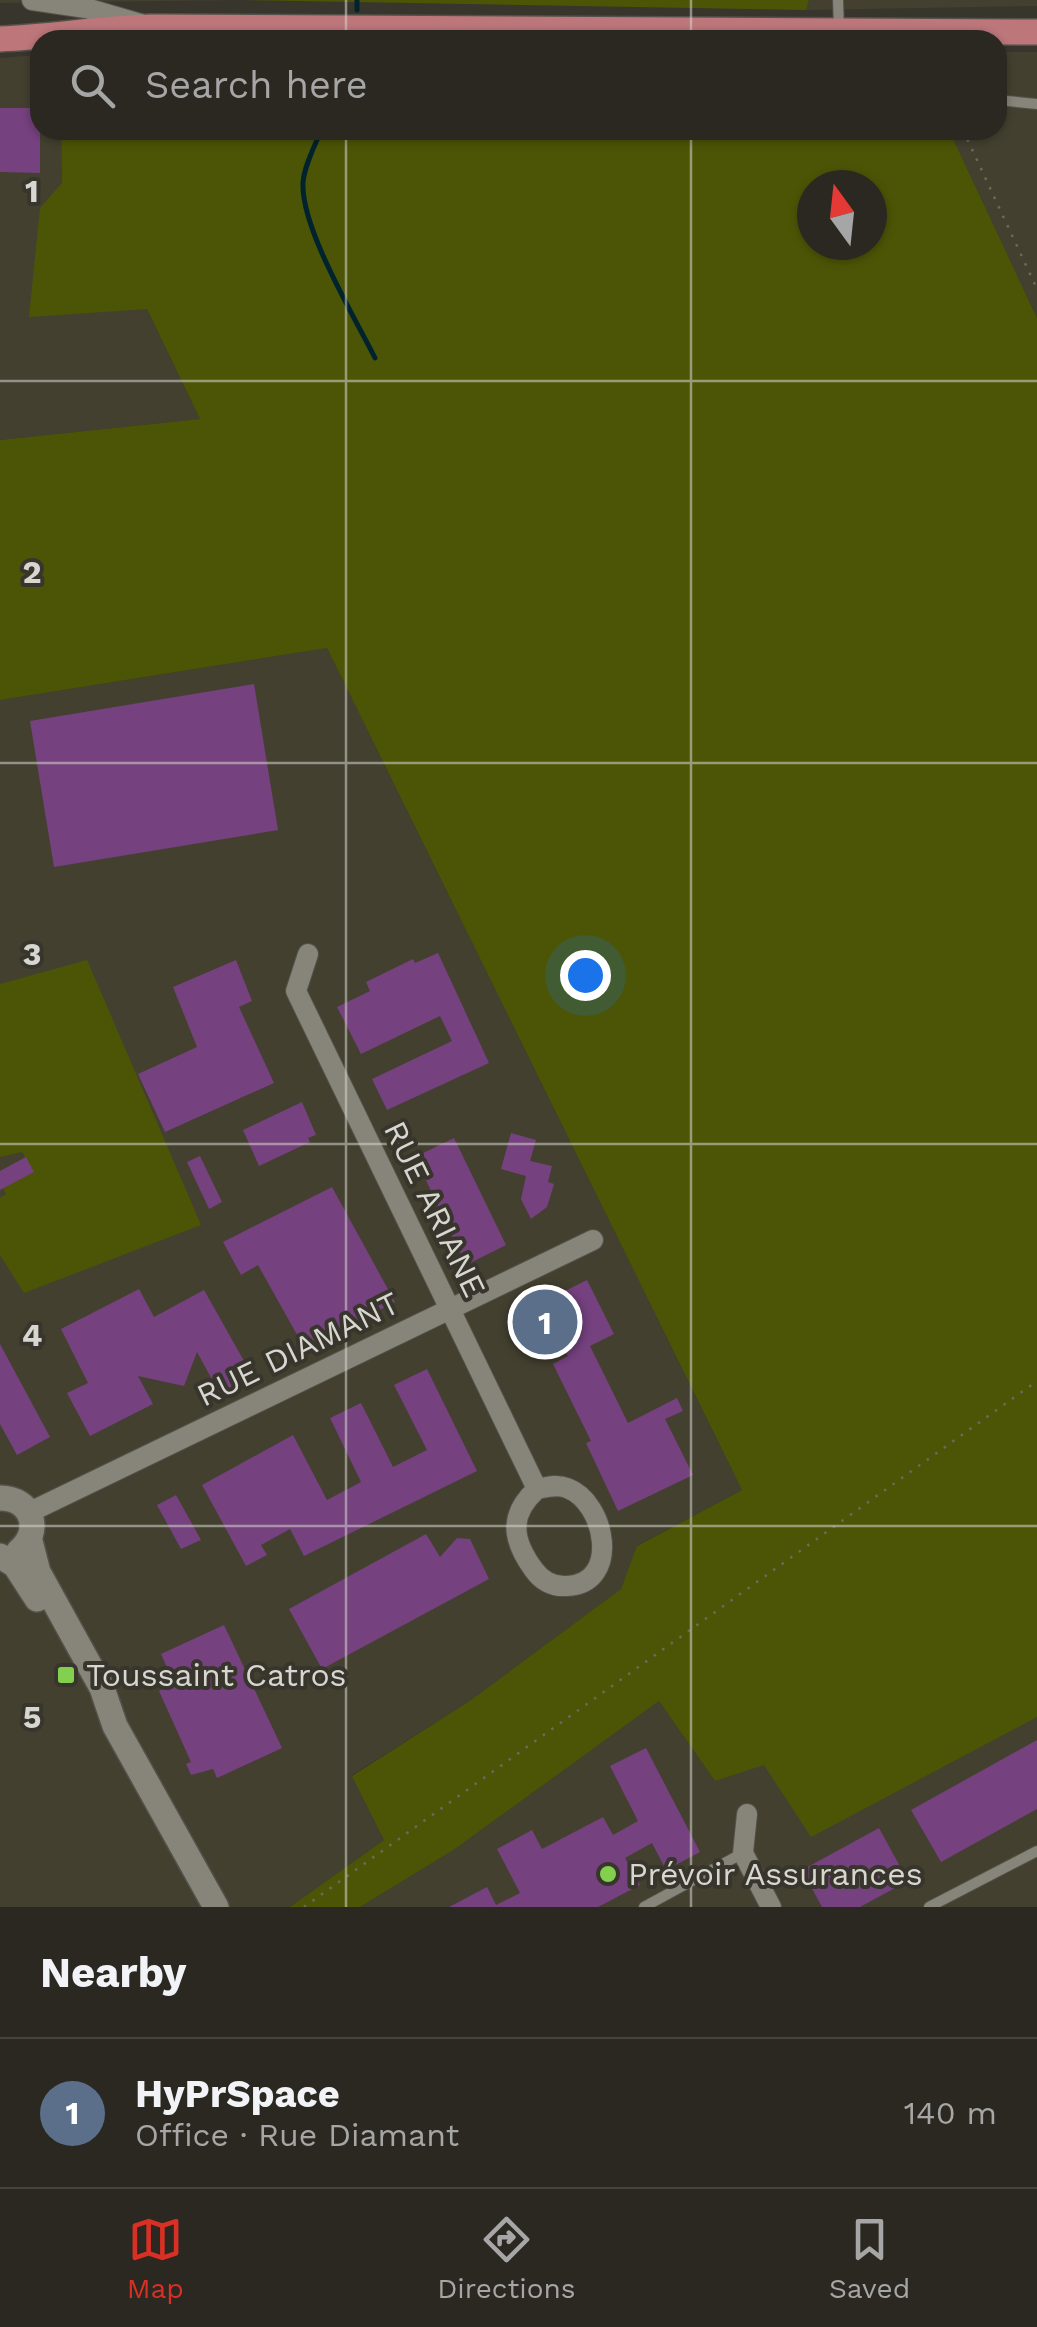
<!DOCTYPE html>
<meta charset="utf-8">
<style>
:root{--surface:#2a2821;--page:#36342e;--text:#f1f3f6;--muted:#a5a6a5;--line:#46443f;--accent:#d93025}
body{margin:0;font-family:"Work Sans",sans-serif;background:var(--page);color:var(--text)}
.compass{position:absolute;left:797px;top:170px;width:90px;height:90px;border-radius:50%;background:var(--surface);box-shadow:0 2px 8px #0004;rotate:345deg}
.you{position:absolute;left:585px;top:975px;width:35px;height:35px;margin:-25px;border:8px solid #fff;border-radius:50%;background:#1a73e8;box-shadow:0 0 0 15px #1a73e833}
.badge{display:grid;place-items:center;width:65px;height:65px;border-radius:50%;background:var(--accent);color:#fff;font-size:32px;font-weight:700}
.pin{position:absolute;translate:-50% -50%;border:5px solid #fff;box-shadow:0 2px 10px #0006}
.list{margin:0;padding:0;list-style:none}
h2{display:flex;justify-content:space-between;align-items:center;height:130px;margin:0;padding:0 40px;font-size:42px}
h2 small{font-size:32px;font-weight:400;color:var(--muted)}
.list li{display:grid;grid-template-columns:65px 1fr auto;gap:30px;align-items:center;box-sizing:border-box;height:150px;padding:0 40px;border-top:2px solid var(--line)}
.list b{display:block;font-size:38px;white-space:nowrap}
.list p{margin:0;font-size:32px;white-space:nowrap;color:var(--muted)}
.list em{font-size:32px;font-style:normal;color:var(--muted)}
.icon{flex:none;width:55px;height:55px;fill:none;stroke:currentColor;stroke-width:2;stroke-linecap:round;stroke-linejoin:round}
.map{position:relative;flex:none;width:1037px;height:1907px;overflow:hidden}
.search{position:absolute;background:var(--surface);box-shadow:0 2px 8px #0004;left:30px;right:30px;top:30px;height:110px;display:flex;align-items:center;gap:25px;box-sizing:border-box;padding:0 35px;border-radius:30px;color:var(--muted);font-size:38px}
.sheet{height:280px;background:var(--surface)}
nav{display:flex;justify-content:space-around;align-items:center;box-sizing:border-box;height:140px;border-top:2px solid var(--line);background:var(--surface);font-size:28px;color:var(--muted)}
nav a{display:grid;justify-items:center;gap:5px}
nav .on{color:var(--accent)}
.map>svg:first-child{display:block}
.built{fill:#434030}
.green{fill:#4c5506;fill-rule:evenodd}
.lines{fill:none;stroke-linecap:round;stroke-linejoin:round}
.stream{stroke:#00232e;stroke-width:5}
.building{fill:#75417f}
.service-casing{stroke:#535149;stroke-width:12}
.minor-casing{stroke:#535149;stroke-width:22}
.tertiary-casing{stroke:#535149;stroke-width:28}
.primary-casing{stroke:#535149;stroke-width:28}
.path{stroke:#6b6960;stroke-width:2.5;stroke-dasharray:2.5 8;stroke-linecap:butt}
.service{stroke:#878479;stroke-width:10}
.minor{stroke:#878479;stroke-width:20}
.tertiary{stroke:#878479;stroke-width:25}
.primary{stroke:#bd777b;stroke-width:25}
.grid{fill:none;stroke:#d7d6d0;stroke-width:2.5;stroke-opacity:0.55}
.poi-dot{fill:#83d04e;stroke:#38362c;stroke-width:4}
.labels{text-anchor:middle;stroke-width:8;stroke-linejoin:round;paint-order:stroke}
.street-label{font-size:32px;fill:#d7d6d0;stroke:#38362c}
.poi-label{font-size:32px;fill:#d7d6d0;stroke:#38362c;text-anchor:start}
.grid-label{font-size:32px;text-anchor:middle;font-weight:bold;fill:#d7d6d0;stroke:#38362c;stroke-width:8;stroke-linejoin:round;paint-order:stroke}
</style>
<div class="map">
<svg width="1037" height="1907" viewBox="0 0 1037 1907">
<rect width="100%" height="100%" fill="#38362c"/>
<g class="built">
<polygon points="0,0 242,0 0,3"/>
<polygon points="809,0 1037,0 1037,6 806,10"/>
<polygon points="997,52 1037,52 1037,318 949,130 997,130"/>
<polygon points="40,55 40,130 61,130 62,183 147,309 200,419 0,440 0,58"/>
<polygon points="327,648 742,1490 638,1545 621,1589 471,1700 352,1775 384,1840 290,1907 0,1907 0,700"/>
<polygon points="659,1701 715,1781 763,1764 1022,1723 1037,1717 1037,1907 360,1907 455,1849"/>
</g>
<g class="green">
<polygon points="242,0 809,0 806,10"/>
<path d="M 61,130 L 949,130 L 1037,318 L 1037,1717 L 811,1837 L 764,1765 L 715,1781 L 659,1701 L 455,1849 L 360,1907 L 290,1907 L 384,1840 L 352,1776 L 471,1700 L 621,1589 L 637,1546 L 742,1490 L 327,648 L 0,700 L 0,440 L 200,419 L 147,309 L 29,317 L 40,208 L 62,183 ZM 872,185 L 872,245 L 812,245 L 812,185 Z"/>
<polygon points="87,960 201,1225 24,1293 0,1255 0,1198 6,1194 0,1182 33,1171 22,1152 0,1157 0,984"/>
</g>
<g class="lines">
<g class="stream">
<polyline points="357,10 357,0"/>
<path d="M 321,130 C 315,146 304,166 303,183 C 301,228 354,316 375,358"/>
</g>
</g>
<g class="building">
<polygon points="0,108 40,108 40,173 0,172"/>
<polygon points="254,684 278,830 54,867 30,721"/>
<polygon points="438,953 489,1063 387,1110 372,1079 452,1041 440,1016 361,1054 337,1007 370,991 366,982 413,959 415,963"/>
<polygon points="236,960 252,1001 239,1007 274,1083 165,1132 138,1074 197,1047 173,987"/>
<polygon points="302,1102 316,1135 308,1138 310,1142 259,1166 243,1130"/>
<polygon points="511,1133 536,1140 530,1161 552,1166 548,1182 554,1184 547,1207 531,1219 521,1199 526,1176 501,1169"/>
<polygon points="454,1138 506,1245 466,1265 415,1157"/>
<polygon points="200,1156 222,1202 209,1209 187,1162"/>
<polygon points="26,1157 34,1172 0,1190 0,1171"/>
<polygon points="332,1187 395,1302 305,1349 258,1265 241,1275 223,1242"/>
<polygon points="587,1280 614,1334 590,1346 628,1423 677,1398 683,1411 665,1419 693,1475 618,1511 586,1443 591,1441 553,1364 568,1356 541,1303"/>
<polygon points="139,1289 154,1317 204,1290 248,1368 228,1378 232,1387 220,1394 197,1352 184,1386 138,1376 153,1404 90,1436 67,1393 88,1383 61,1329"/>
<polygon points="0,1344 50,1437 17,1455 0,1424"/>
<polygon points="427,1369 477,1471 304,1556 290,1529 261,1545 267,1555 246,1566 202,1485 293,1435 327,1500 361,1482 330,1418 361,1403 393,1467 427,1450 394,1385"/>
<polygon points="176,1495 201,1540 181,1549 157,1505"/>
<polygon points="426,1534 440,1557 457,1538 470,1539 489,1579 322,1669 289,1609"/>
<polygon points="224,1625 282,1748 217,1778 213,1769 191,1775 186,1764 191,1762 159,1691 174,1683 161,1654"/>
<polygon points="1037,1740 1037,1809 941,1862 911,1810"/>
<polygon points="646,1748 700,1852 666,1870 652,1843 625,1858 640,1885 598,1907 449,1907 487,1887 496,1905 520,1893 497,1849 532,1830 542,1849 603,1817 613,1835 638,1821 610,1766"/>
<polygon points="879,1828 908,1881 860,1907 822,1907 802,1870"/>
</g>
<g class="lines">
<defs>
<g id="service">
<polyline points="838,0 839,30"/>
<polyline points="997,100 1037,104"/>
<polyline points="644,1907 743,1853"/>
<polyline points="929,1907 1037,1851"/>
</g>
<g id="minor">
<polyline points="32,0 86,8 141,24"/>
<path d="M 308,954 L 296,991 L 537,1489 C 508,1515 512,1540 534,1570 C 542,1581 553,1587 567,1586 C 621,1584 606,1502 567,1488 C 557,1484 547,1487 537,1489"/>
<polyline points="30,1512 593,1240"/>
<polyline points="747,1814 743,1853 771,1907"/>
</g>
<g id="tertiary">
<path d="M 0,1498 C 32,1498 43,1531 19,1551"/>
<polyline points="30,1541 38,1572 102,1688 115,1726 216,1907"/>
<polyline points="0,1556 15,1565 37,1599"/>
</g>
<path id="primary" d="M 0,39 C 51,37 101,28 152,27 L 1037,32"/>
</defs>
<use href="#service" class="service-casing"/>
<use href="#minor" class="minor-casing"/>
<use href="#tertiary" class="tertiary-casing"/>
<use href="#primary" class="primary-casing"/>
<g class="path">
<polyline points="963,130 1037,289"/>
<polyline points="304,1907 1037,1381"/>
</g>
<use href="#service" class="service"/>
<use href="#minor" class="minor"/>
<use href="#tertiary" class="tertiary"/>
<use href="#primary" class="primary"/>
</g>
<path class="grid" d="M 346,0 L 346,40M 691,0 L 691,40M 346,130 L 346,1907M 691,130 L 691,1907M 0,381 L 1037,381M 0,763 L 1037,763M 0,1144 L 1037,1144M 0,1526 L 1037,1526"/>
<g class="poi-dot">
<rect x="56" y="1665" width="20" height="20" rx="5"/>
<circle cx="608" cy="1874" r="10"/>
</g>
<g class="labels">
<g class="street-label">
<text transform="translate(435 1209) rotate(64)" y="11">RUE ARIANE</text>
<text transform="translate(298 1349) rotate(-26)" y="11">RUE DIAMANT</text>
</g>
<g class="poi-label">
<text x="86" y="1686">Toussaint Catros</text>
<text x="628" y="1885">Prévoir Assurances</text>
</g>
</g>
<g class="grid-label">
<text x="32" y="202">1</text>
<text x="32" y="583">2</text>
<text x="32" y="965">3</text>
<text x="32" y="1346">4</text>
<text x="32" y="1728">5</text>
</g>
</svg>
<svg class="compass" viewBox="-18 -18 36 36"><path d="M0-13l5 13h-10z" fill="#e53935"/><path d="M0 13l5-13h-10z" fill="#a5a6a5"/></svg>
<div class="you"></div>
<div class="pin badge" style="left:545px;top:1322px;background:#5c6f8a">1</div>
<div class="search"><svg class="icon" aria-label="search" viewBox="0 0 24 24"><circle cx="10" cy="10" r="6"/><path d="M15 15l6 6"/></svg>Search here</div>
</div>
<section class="sheet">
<h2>Nearby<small></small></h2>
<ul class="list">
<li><span class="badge" style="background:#5c6f8a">1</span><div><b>HyPrSpace</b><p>Office · Rue Diamant</p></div><em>140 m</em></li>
</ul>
</section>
<nav>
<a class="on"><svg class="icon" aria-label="map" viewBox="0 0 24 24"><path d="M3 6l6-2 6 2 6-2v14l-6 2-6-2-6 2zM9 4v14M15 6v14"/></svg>Map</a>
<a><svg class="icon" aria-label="directions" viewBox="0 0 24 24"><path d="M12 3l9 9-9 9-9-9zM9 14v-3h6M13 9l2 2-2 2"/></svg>Directions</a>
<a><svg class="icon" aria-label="saved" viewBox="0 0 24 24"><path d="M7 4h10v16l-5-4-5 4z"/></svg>Saved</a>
</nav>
